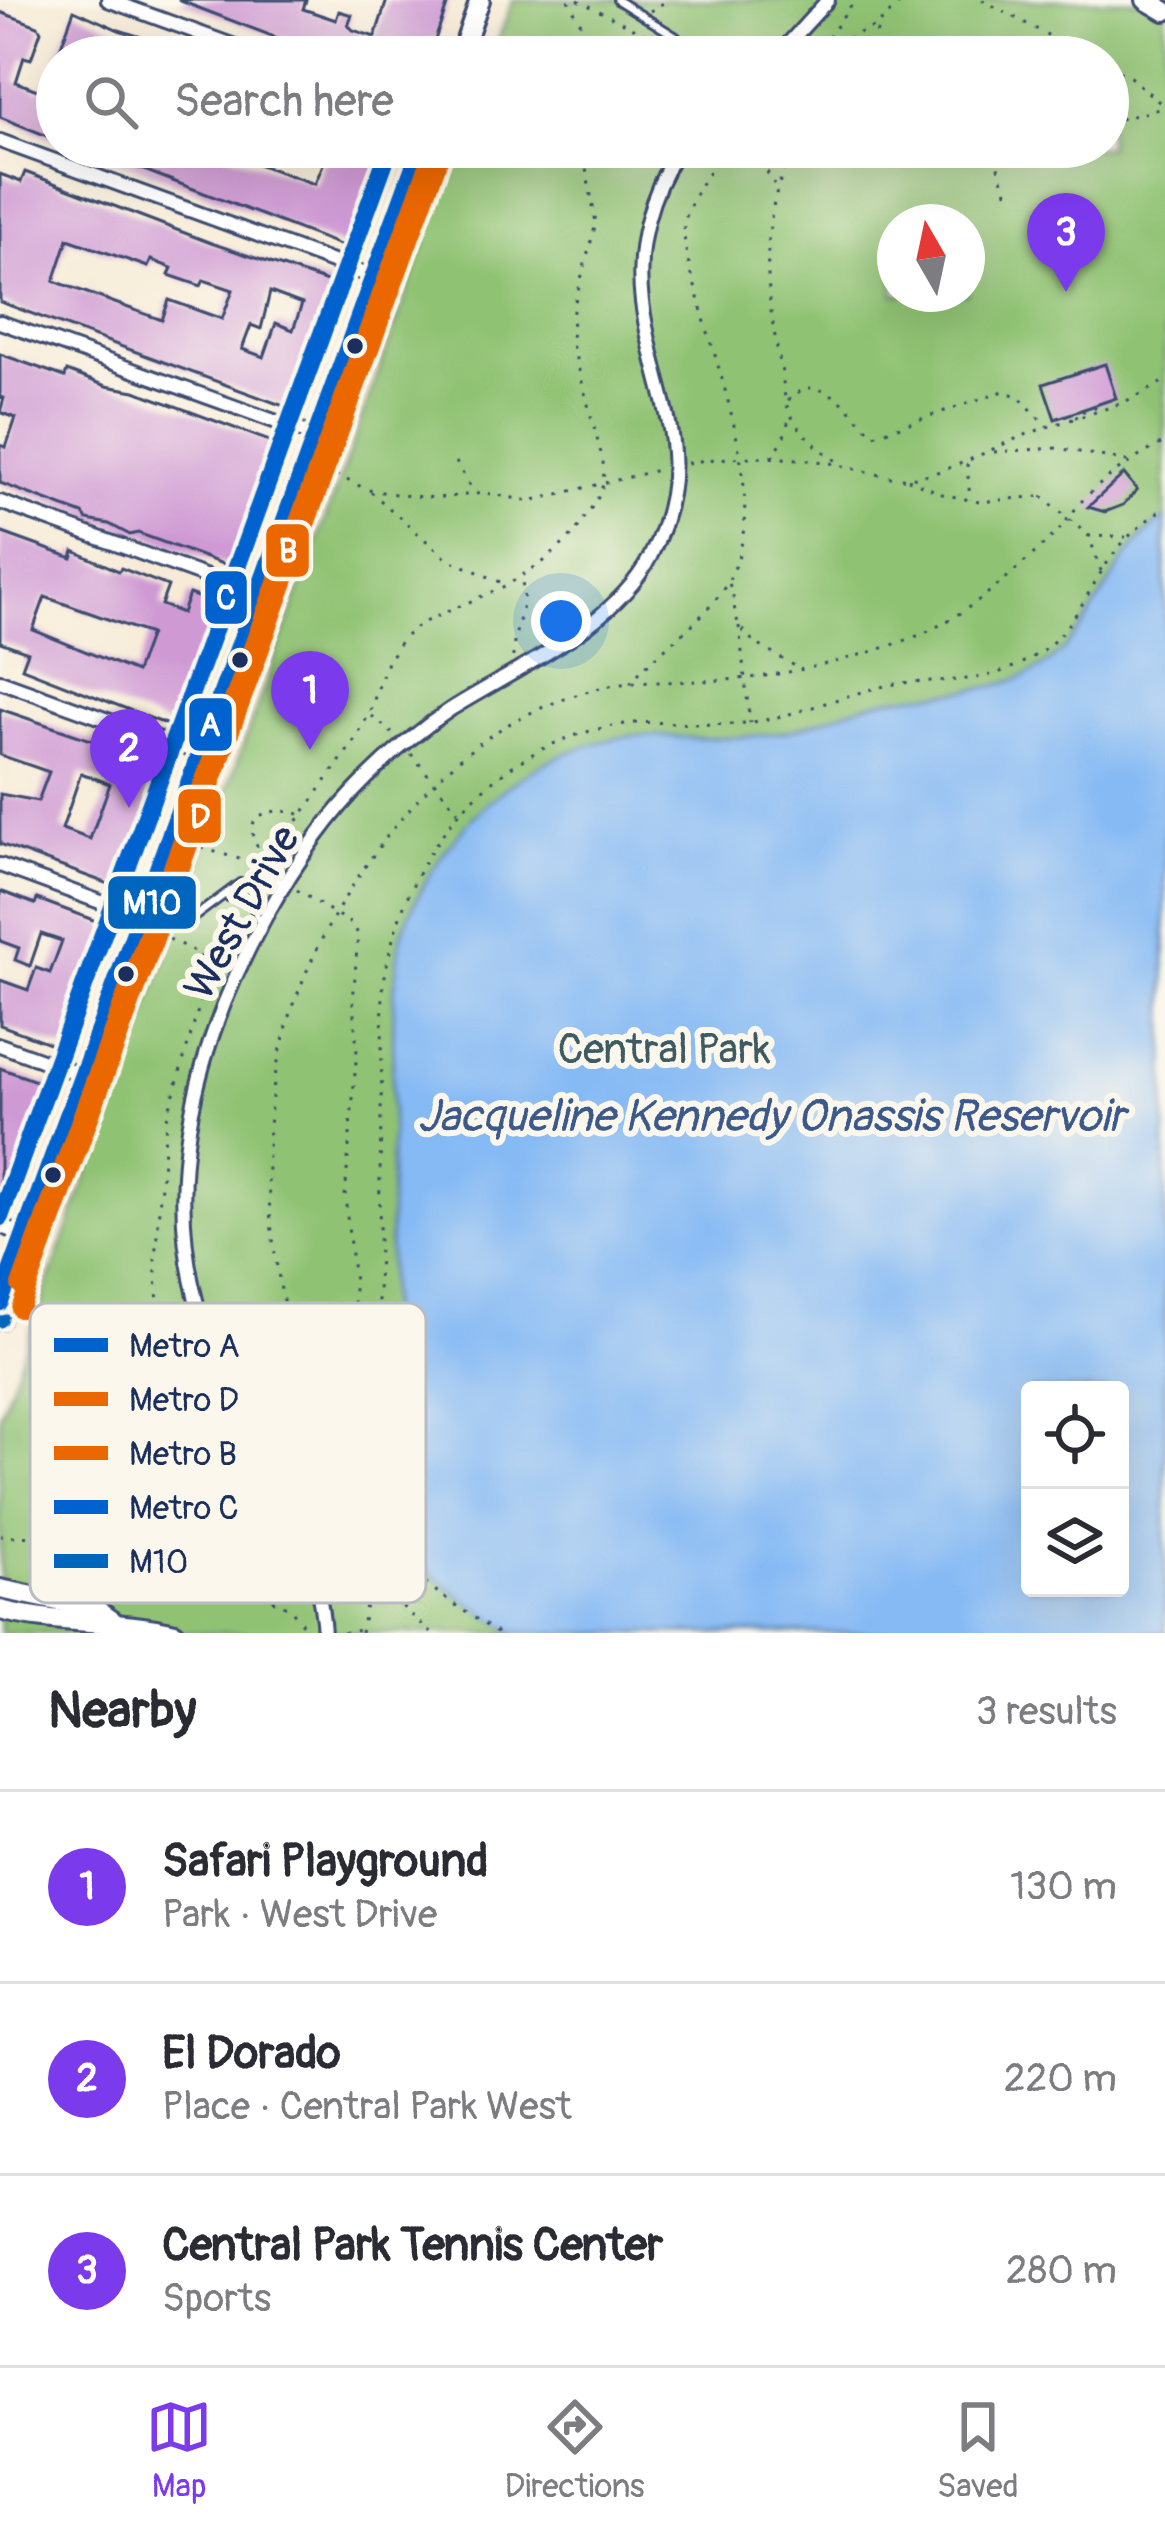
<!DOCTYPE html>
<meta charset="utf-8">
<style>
:root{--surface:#fff;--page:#f7f7f7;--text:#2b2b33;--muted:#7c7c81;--line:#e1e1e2;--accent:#7c3aed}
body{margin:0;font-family:Pangolin,sans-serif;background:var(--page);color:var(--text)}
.controls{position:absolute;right:36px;bottom:36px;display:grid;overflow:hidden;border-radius:12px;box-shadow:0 12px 48px #0002}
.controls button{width:108px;height:108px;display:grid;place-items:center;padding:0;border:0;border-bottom:3px solid var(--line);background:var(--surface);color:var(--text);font:60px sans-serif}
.compass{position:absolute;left:877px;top:204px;width:108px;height:108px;border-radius:50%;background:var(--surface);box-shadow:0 12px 48px #0002;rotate:351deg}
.you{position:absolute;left:561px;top:621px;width:42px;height:42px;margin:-30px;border:9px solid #fff;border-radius:50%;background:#1a73e8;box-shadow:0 0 0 18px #1a73e833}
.badge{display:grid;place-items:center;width:78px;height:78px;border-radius:50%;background:var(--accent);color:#fff;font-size:39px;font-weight:700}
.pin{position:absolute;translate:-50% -99px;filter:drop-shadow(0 3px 6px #0008)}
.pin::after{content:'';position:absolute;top:63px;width:42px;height:36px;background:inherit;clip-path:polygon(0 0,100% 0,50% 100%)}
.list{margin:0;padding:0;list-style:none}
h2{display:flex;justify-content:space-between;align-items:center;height:156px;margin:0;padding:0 48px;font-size:51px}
h2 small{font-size:39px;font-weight:400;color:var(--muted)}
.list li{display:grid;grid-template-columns:78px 1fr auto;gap:36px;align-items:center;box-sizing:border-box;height:192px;padding:0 48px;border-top:3px solid var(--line)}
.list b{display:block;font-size:45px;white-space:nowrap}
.list p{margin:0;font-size:39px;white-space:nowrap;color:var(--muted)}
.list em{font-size:39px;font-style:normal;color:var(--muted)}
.icon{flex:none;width:66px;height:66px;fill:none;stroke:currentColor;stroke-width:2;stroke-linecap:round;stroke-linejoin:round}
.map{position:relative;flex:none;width:1165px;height:1633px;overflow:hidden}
.search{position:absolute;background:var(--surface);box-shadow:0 12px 48px #0002;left:36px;right:36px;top:36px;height:132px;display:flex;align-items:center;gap:30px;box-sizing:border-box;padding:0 42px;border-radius:66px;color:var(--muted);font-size:45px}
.sheet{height:732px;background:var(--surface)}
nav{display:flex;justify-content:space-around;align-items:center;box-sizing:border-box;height:168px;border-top:3px solid var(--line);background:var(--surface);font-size:33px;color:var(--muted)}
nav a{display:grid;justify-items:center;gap:6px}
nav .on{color:var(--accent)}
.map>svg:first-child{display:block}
.green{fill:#90c273;stroke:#567868;stroke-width:3;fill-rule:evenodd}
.water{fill:#86baf4;stroke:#5074a9;stroke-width:3;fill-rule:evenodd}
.building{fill:#cf9ad4;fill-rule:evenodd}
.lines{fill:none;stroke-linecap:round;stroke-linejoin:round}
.lane-casing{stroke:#3c4b70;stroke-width:12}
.street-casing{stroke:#3c4b70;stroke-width:18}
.secondary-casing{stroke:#3c4b70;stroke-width:24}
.path{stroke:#3c4b70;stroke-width:3;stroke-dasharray:3 9;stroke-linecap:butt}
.lane{stroke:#fff;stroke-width:6}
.street{stroke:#fff;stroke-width:12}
.secondary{stroke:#fff;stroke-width:18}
.path-bridge{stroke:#3c4b70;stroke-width:3;stroke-dasharray:3 9;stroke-linecap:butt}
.bus-1-casing{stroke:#fbf7ec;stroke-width:24}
.bus-1{stroke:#0065bd;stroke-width:15}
.metro-1-casing{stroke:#fbf7ec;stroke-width:27}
.metro-2-casing{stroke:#fbf7ec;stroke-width:27}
.metro-3-casing{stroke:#fbf7ec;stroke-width:27}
.metro-4-casing{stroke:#fbf7ec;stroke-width:27}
.metro-1{stroke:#0062cf;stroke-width:18}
.metro-2{stroke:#eb6800;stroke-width:18}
.metro-3{stroke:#eb6800;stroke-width:18}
.metro-4{stroke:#0062cf;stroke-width:18}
.bus-dot{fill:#1b2f5e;stroke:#fbf7ec;stroke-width:4.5}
.labels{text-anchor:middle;stroke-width:12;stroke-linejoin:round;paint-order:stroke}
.street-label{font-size:42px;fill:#1b2f5e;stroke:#fbf7ec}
.park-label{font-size:42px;fill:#3e5b64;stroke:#fbf7ec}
.water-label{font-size:45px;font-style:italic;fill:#3b598b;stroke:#fbf7ec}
.key{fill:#fbf7ec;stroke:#b8bbc1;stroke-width:3}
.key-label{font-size:33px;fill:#1b2f5e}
.line-badge{stroke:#fbf7ec;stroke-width:4.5}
.badge-label{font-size:33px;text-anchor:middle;font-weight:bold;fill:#fff}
</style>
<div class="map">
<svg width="1165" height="1633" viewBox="0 0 1165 1633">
<rect width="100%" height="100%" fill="#fbf7ec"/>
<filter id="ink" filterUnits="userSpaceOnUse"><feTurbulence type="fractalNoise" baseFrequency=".00833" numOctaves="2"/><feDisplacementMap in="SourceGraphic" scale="24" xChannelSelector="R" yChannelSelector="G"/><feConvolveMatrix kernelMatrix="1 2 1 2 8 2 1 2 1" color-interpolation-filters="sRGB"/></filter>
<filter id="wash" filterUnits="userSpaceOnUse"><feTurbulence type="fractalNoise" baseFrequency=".004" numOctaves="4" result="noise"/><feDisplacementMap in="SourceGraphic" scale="48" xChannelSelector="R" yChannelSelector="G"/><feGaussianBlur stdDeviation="2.7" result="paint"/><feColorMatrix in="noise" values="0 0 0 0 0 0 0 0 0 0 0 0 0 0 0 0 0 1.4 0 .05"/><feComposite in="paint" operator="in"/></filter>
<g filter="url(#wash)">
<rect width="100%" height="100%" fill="#f7ebd7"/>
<path class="green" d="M 513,0 L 1165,0 L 1165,1633 L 0,1633 L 0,1415 L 460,147 L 1108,147 L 1108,57 L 492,57 ZM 895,222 L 967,222 L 967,294 L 895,294 ZM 1030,1390 L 1120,1390 L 1120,1588 L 1030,1588 Z"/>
<path class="water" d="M 1165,518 L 1165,1633 L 516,1633 L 510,1629 C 455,1595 397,1561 385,1493 L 394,992 C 397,969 397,942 407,920 C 446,828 517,757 618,738 C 644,733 666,737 691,738 C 714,740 740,737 764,735 C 806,732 845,707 887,699 C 932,691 977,695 1021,678 C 1096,648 1103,560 1165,518 ZM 1030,1390 L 1120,1390 L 1120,1588 L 1030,1588 Z"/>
<g id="blocks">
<g class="building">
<polygon points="178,0 306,0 303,9 336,20 339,11 352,15 348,25 353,30 375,37 387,0 449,0 429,57 327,57"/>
<polygon points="74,10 119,30 173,47 187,57 57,57"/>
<polygon points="0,12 38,26 41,31 31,59 24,57 16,82 40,91 43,82 57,87 57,140 0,117"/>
<polygon points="84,147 208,147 315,184 330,147 396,147 358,252"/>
<path d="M 25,172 L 211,243 L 345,288 L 300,412 L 0,302 L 0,174 L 21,182 ZM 68,239 L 148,267 L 151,260 L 172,268 L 169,275 L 201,286 L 204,280 L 233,290 L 222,319 L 169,300 L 162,320 L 54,281 ZM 270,292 L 302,304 L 293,330 L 276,323 L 264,357 L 242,349 L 251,325 L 261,329 Z"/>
<polygon points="0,354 65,377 67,371 106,386 135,391 288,448 242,571 138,533 130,535 109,524 87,520 83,514 0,483 0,445 6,447 16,418 0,412 4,398 0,397"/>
<polygon points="1105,364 1116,398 1055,419 1043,384"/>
<polygon points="1124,474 1137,490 1123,505 1105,512 1088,507"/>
<path d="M 0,532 L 72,558 L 74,551 L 119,571 L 121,568 L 168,586 L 161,605 L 182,613 L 189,594 L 228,608 L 183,731 L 22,668 L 28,652 L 0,642 ZM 45,597 L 150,634 L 136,672 L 33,630 Z"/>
<path d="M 0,709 L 170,767 L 125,890 L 0,844 L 0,794 L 38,801 L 49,772 L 0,755 ZM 81,773 L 110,784 L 90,839 L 62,829 Z"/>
<polygon points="0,891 35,904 37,899 112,927 68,1050 0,1025 0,980 28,990 36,968 50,973 62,941 41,934 30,966 15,960 19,948 0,941"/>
<polygon points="0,1068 44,1084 52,1083 56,1089 10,1210 0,1206"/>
</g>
</g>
</g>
<g filter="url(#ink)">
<use href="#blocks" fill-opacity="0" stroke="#3c4b70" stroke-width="3"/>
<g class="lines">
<defs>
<g id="lane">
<polyline points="617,0 675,36 699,57"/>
<polyline points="228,897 251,900 259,922"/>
<polyline points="152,915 193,918 240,883 282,881"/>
</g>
<g id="street">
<polyline points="108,0 265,57"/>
<polyline points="776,57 828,0"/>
<polyline points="0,141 379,279"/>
<polyline points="0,322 321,438"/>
<polyline points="0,502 262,597"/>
<polyline points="0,681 204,755"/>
<polyline points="0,865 114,907 148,914"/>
<polyline points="0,1045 88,1077"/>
<polyline points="0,1226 30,1237"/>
<path d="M 324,1633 C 317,1527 251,1446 212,1349 C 153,1202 192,1050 266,916 C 294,866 326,818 367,778 C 393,752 421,729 451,709 C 516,668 614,627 650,557 C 701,455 655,402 642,302 C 635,247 650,193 680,147"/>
</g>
<g id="secondary">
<polyline points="1146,0 1165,11"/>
<polyline points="460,57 480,0"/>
<polyline points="0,1320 427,147"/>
<polyline points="0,1589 96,1609 113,1621"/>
<path d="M 0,1610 C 58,1625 117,1619 175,1633"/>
</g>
</defs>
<use href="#lane" class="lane-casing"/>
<use href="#street" class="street-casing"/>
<use href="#secondary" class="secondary-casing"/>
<g class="path">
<polyline points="568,0 589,38 593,57"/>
<polyline points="578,0 650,37 669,57"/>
<polyline points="982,0 1089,57"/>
<polyline points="650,11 668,0"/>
<polyline points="826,48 878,25"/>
<polyline points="609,57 627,28"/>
<polyline points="815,57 855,0"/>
<polyline points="870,57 879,24 903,0"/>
<polyline points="1108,66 1130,77 1165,107"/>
<polyline points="1108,122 1163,108"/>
<polyline points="750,147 795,147"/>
<path d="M 795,147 C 757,215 765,293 781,367 C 784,381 783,400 790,413 C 799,433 825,454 843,465"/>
<polyline points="985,147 994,156 1008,194"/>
<polyline points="755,151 774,184"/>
<polyline points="992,152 1015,155 1037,147"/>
<path d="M 788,400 L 804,388 C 837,386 852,415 874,435 L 1004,391 L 1019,397 L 1047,426"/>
<polyline points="1077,418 1075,414 1098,406 1099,409"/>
<polyline points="994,452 1058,448 1127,461"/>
<polyline points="772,457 783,440 790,416"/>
<polyline points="456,462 473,492"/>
<path d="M 687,463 C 732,455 779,456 825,462 C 845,465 889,480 907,478 C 950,474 988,449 1028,434 C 1074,416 1124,409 1165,380"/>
<polyline points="967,464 970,500"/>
<polyline points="336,475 368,490 410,496 437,498 485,493 530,501 658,470"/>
<polyline points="908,479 942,494 979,502 1042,496"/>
<polyline points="371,492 446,558 505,584"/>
<polyline points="1101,571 1089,536 1126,537"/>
<path d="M 729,584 C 736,597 732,611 739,624 C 747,643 781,657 798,668"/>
<polyline points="739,626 750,723"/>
<path d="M 513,657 C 512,629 530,606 521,579"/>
<path d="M 630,683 C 659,648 701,625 726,585 C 774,506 717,372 696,290 C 691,270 683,248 684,227 C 687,200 711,169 727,147"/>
<polyline points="372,716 392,733"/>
<polyline points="411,754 458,811"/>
<polyline points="202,848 277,870 289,833 353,743 369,714 387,662 403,638 422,623 507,585 546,560 574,534 599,496 604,482 603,461 572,344 573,309 596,223 582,147"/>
<path d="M 281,854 L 257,846 C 239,814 274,806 299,814"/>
<polyline points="297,890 353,925 358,934 353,1003 357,1049 345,1196 354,1284 354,1477 341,1497"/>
<polyline points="246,915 202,996 166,1121 155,1259 167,1442 177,1496 204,1545 252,1591 290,1608 309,1633"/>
<polyline points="169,939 200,954 202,996"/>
<polyline points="0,1536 59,1537 93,1547 139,1568 250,1590"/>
<polyline points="360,1549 383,1536"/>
<polyline points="343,1633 360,1630"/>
<polyline points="361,1633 371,1576"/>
<path d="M 431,1633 C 412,1614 388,1596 372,1576 C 339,1533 327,1466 312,1415 C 251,1206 239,1047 369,861 C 409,804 464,744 528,714 C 558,700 599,685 632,683 C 671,681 710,682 750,678 C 801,672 868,655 917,636 C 968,615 1016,571 1055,534 C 1068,521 1076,505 1090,493 C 1113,472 1138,456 1165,442"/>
<path d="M 497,1633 C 433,1589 385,1568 375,1484 L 383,990 C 399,860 483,747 618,725 C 661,718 703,728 745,723 C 797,717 844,693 895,684 C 934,678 973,685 1011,668 C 1072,642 1078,604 1112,556 C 1127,536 1145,521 1165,507"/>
</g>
<use href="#lane" class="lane"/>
<use href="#street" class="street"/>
<use href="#secondary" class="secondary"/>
<polyline class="path-bridge" points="1042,496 1089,536"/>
<defs>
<polyline id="bus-1" points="0,1320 427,147"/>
</defs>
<use href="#bus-1" class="bus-1-casing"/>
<use href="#bus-1" class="bus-1"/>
<defs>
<polyline id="metro-1" points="0,1302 421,147"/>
<polyline id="metro-2" points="20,1309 441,154"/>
<polyline id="metro-3" points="20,1285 432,154"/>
<polyline id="metro-4" points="0,1217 390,147"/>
</defs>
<use href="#metro-1" class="metro-1-casing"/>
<use href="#metro-2" class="metro-2-casing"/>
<use href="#metro-3" class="metro-3-casing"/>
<use href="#metro-4" class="metro-4-casing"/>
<use href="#metro-1" class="metro-1"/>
<use href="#metro-2" class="metro-2"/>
<use href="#metro-3" class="metro-3"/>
<use href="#metro-4" class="metro-4"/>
</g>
</g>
<g class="bus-dot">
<circle cx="355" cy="346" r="10"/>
<circle cx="240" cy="660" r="10"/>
<circle cx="126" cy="974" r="10"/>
<circle cx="53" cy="1175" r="10"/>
</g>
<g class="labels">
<g class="street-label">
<text transform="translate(241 912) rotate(-61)" y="15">West Drive</text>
</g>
<g class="park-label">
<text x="664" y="1063">Central Park</text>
</g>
<g class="water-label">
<text x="771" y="1131">Jacqueline Kennedy Onassis Reservoir</text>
</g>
</g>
<rect x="30" y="1303" width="396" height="300" rx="18" class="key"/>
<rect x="54" y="1338" width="54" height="14" fill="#0062cf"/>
<rect x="54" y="1392" width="54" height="14" fill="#eb6800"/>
<rect x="54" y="1446" width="54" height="14" fill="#eb6800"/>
<rect x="54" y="1500" width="54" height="14" fill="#0062cf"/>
<rect x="54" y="1554" width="54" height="14" fill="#0065bd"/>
<g class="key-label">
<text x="129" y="1357">Metro A</text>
<text x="129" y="1411">Metro D</text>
<text x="129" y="1465">Metro B</text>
<text x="129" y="1519">Metro C</text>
<text x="129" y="1573">M10</text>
</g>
<g class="line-badge">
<rect x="264" y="522" width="47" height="57" rx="12" fill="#eb6800"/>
<rect x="203" y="569" width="46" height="57" rx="12" fill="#0062cf"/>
<rect x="187" y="696" width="47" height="57" rx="12" fill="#0062cf"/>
<rect x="176" y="787" width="47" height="58" rx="12" fill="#eb6800"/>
<rect x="106" y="874" width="92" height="57" rx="12" fill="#0065bd"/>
</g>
<g class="badge-label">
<text x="288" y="562">B</text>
<text x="226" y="609">C</text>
<text x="210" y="736">A</text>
<text x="200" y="828">D</text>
<text x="152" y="914">M10</text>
</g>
</svg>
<div class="controls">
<button><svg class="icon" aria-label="locate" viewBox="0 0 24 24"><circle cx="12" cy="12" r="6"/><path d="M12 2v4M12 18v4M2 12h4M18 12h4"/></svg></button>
<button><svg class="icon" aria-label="layers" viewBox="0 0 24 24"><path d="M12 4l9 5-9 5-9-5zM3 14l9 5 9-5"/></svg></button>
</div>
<svg class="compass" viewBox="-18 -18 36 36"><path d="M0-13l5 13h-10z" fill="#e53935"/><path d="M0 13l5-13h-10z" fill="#7c7c81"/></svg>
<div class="you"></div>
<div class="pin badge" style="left:310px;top:750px">1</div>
<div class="pin badge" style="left:129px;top:808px">2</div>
<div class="pin badge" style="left:1066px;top:292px">3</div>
<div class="search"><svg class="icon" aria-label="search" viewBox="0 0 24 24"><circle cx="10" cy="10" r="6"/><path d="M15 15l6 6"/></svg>Search here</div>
</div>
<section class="sheet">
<h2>Nearby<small>3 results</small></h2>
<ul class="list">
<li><span class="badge">1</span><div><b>Safari Playground</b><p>Park · West Drive</p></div><em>130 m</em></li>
<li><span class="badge">2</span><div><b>El Dorado</b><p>Place · Central Park West</p></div><em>220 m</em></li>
<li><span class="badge">3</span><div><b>Central Park Tennis Center</b><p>Sports</p></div><em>280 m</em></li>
</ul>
</section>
<nav>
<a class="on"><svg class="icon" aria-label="map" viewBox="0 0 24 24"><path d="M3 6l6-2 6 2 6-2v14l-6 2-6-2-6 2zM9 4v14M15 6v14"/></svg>Map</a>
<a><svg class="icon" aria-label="directions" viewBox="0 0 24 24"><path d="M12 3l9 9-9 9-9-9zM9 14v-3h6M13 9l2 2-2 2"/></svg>Directions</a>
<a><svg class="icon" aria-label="saved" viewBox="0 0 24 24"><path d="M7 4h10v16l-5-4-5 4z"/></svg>Saved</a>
</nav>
